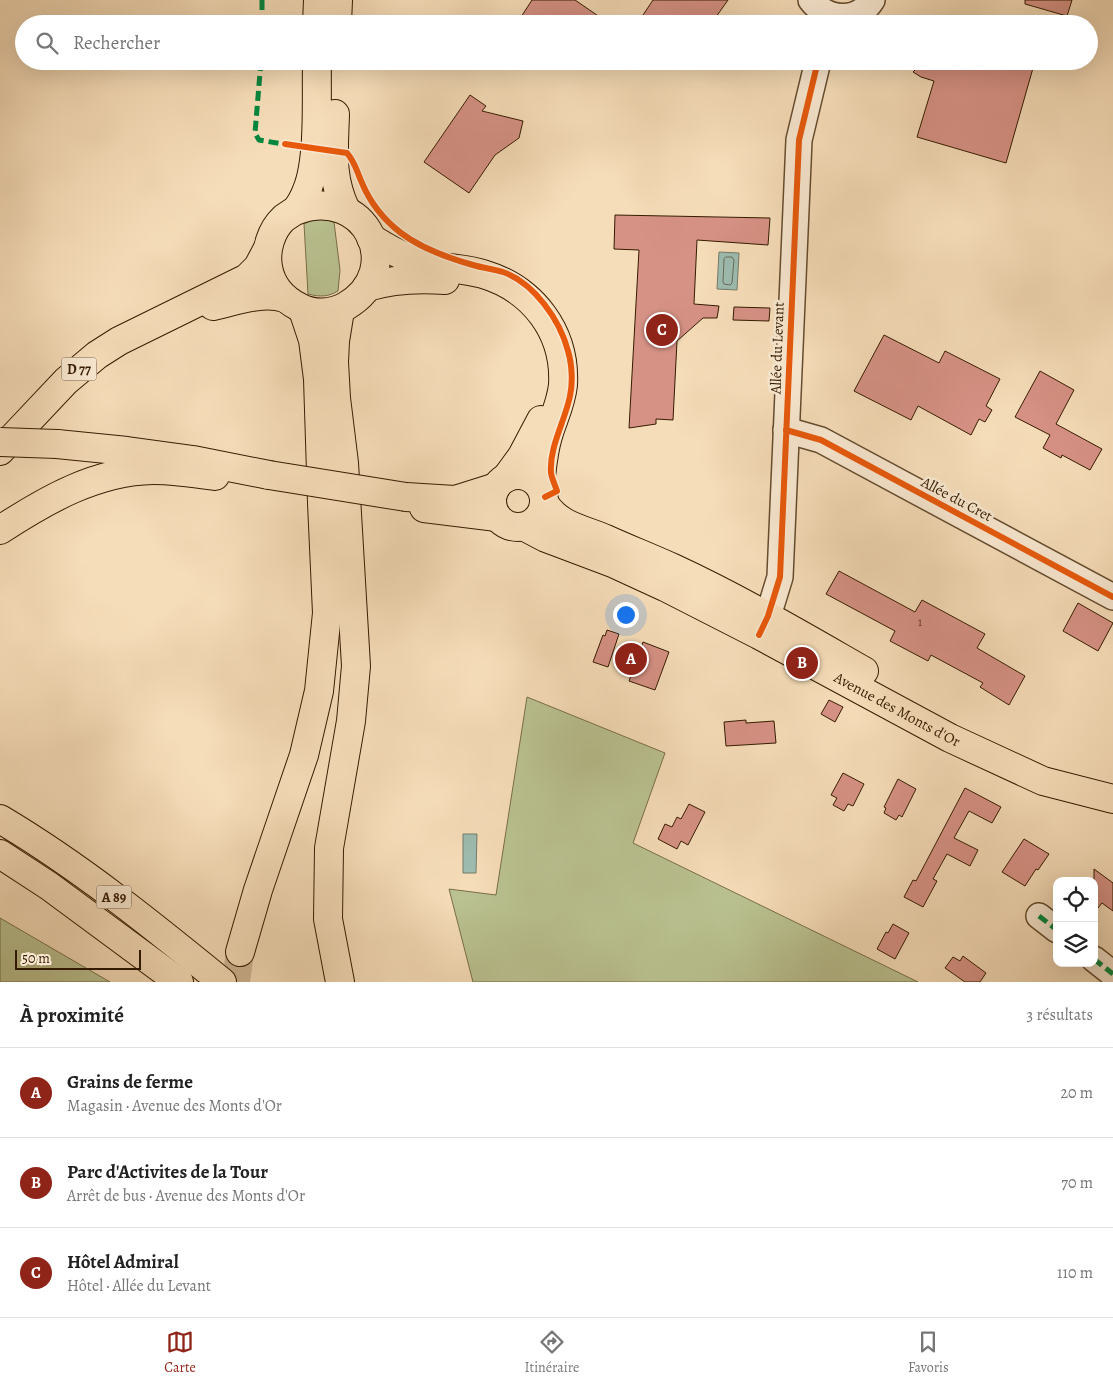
<!DOCTYPE html>
<html lang="fr">
<meta charset="utf-8">
<style>
:root{--surface:#fff;--page:#f6f6f6;--text:#222;--muted:#767676;--line:#e0e0e0;--accent:#8f2418}
body{margin:0;font-family:Alegreya,serif;background:var(--page);color:var(--text)}
.controls{position:absolute;right:15px;bottom:15px;display:grid;overflow:hidden;border-radius:10px;box-shadow:0 5px 20px #0002}
.controls button{width:45px;height:45px;display:grid;place-items:center;padding:0;border:0;border-bottom:1px solid var(--line);background:var(--surface);color:var(--text);font:25px sans-serif}
.scale{position:absolute;left:15px;bottom:12px;width:126px;box-sizing:border-box;padding-left:5px;border:2px solid #351b00;border-top:0;font-size:14px;line-height:18px;white-space:nowrap;color:#351b00;-webkit-text-stroke:4px #f9e9d2;paint-order:stroke}
.you{position:absolute;left:625px;top:614px;width:18px;height:18px;margin:-12px;border:4px solid #fff;border-radius:50%;background:#1a73e8;box-shadow:0 0 0 8px #1a73e833}
.badge{display:grid;place-items:center;width:32px;height:32px;border-radius:50%;background:var(--accent);color:#fff;font-size:16px;font-weight:700}
.pin{position:absolute;translate:-50% -50%;border:2px solid #fff;box-shadow:0 1px 5px #0006}
.list{margin:0;padding:0;list-style:none}
h2{display:flex;justify-content:space-between;align-items:center;height:65px;margin:0;padding:0 20px;font-size:21px}
h2 small{font-size:16px;font-weight:400;color:var(--muted)}
.list li{display:grid;grid-template-columns:32px 1fr auto;gap:15px;align-items:center;box-sizing:border-box;height:90px;padding:0 20px;border-top:1px solid var(--line)}
.list b{display:block;font-size:19px;white-space:nowrap}
.list p{margin:0;font-size:16px;white-space:nowrap;color:var(--muted)}
.list em{font-size:16px;font-style:normal;color:var(--muted)}
.icon{flex:none;width:28px;height:28px;fill:none;stroke:currentColor;stroke-width:2;stroke-linecap:round;stroke-linejoin:round}
.map{position:relative;flex:none;width:1113px;height:982px;overflow:hidden}
.search{position:absolute;background:var(--surface);box-shadow:0 5px 20px #0002;left:15px;right:15px;top:15px;height:55px;display:flex;align-items:center;gap:12px;box-sizing:border-box;padding:0 18px;border-radius:28px;color:var(--muted);font-size:19px}
.sheet{height:335px;background:var(--surface)}
nav{display:flex;justify-content:space-around;align-items:center;box-sizing:border-box;height:70px;border-top:1px solid var(--line);background:var(--surface);font-size:14px;color:var(--muted)}
nav a{display:grid;justify-items:center;gap:2px}
nav .on{color:var(--accent)}
.map>svg:first-child{display:block}
.green{fill:#bac291;stroke:#786e48}
.water{fill:#9dbcb0;stroke:#737c6a}
.lines{fill:none;stroke-linecap:round;stroke-linejoin:round}
.shore{stroke:#696c58;stroke-width:1}
.building{fill:#d79286;stroke:#351b00}
.highway-tunnel{stroke:#cfb694;stroke-width:28;stroke-dasharray:28 14;stroke-linecap:butt}
.minor-casing{stroke:#654c2e;stroke-width:28}
.major-casing{stroke:#351b00;stroke-width:30}
.highway-casing{stroke:#351b00;stroke-width:30}
.minor{stroke:#f9e9d2;stroke-width:25}
.major{stroke:#f6ddb9;stroke-width:28}
.highway{stroke:#f6ddb9;stroke-width:28}
.highway-bridge-casing{stroke:#351b00;stroke-width:30;stroke-linecap:butt}
.highway-bridge{stroke:#f6ddb9;stroke-width:28}
.quiet{stroke:#00873e;stroke-width:5;stroke-dasharray:10 5;stroke-linecap:butt}
.cycleway-casing{stroke:#f9e9d2;stroke-width:9}
.cycleway{stroke:#e8590c;stroke-width:6}
.labels{text-anchor:middle;stroke-width:5;stroke-linejoin:round;paint-order:stroke}
.number-label{font-size:12px;fill:#5e3922}
.shield{fill:#f9e9d2;stroke:#70593f;stroke-width:1}
.shield-label{font-size:14px;font-weight:bold;fill:#351b00}
.street-label{font-size:15px;fill:#351b00;stroke:#f9e9d2}
</style>
<div class="map">
<svg width="1113" height="982" viewBox="0 0 1113 982">
<rect width="100%" height="100%" fill="#f6ddb9"/>
<filter id="stains"><feTurbulence type="fractalNoise" baseFrequency=".004" numOctaves="4"/><feColorMatrix values="0 0 0 0 .2 0 0 0 0 .09 0 0 0 0 .02 0 0 0 .5 -.17"/></filter>
<radialGradient id="worn" r=".72"><stop offset=".6" stop-color="#630" stop-opacity="0"/><stop offset="1" stop-color="#630" stop-opacity=".3"/></radialGradient>
<g class="green">
<path d="M 323,219 L 334,222 L 340,270 L 338,291 C 328,297 320,297 308,294 L 304,224 L 312,220 Z"/>
<polygon points="527,697 665,753 633,843 918,982 473,982 449,889 496,895"/>
<polygon points="0,918 110,982 0,982"/>
</g>
<g class="water">
<polygon points="719,252 739,253 737,290 717,289"/>
<polygon points="463,834 477,834 476,873 463,873"/>
</g>
<g class="lines">
<polygon class="shore" points="726,257 732,257 734,260 732,283 730,285 724,284 723,282 724,259"/>
</g>
<g class="building">
<polygon points="532,0 575,0 610,24 531,24 521,17"/>
<polygon points="653,0 728,0 711,24 637,24"/>
<polygon points="1025,0 1072,0 1067,16 1025,4"/>
<polygon points="912,61 1035,61 1006,163 917,137 934,81 921,77 913,72 916,69"/>
<polygon points="470,95 486,106 482,111 523,121 519,138 495,155 469,193 424,162"/>
<polygon points="615,215 770,218 768,245 697,240 694,304 719,306 717,318 703,318 677,341 673,420 656,419 656,424 629,428 639,250 614,249"/>
<polygon points="734,307 770,308 769,321 733,320"/>
<polygon points="884,335 939,363 945,351 1000,379 986,406 992,410 985,422 979,419 971,435 918,406 911,420 854,391"/>
<polygon points="1040,371 1074,390 1056,424 1102,449 1090,470 1062,455 1061,458 1043,448 1050,435 1015,417"/>
<polygon points="839,571 915,612 922,600 985,634 977,648 1025,676 1009,705 980,687 983,683 931,655 928,661 890,641 895,631 826,594"/>
<polygon points="1078,603 1113,623 1098,651 1063,631"/>
<polygon points="607,630 619,634 608,667 593,662 603,635 605,636"/>
<polygon points="643,642 669,652 655,690 629,681"/>
<polygon points="829,700 843,707 835,722 821,714"/>
<polygon points="746,720 746,723 774,721 776,743 726,746 724,722"/>
<polygon points="843,773 864,784 853,806 848,804 844,811 833,805 837,798 831,795"/>
<polygon points="898,779 916,789 902,817 899,815 896,820 884,813 886,808 884,807"/>
<polygon points="965,788 1001,807 992,823 969,811 954,838 978,850 970,866 947,854 933,879 937,881 923,907 904,897 913,880 916,881"/>
<polygon points="689,804 705,812 688,845 681,841 677,849 658,839 665,824 672,827 677,817 681,819"/>
<polygon points="1024,839 1049,854 1038,870 1036,869 1025,886 1002,872"/>
<polygon points="1094,869 1113,883 1113,911 1102,903 1094,913"/>
<polygon points="893,924 909,933 895,959 877,949 886,932 888,933"/>
<polygon points="963,956 986,973 980,982 965,982 945,968 953,957 960,961"/>
</g>
<g class="lines">
<polyline class="highway-tunnel" points="236,982 240,952"/>
<defs>
<g id="minor">
<path d="M 811,0 C 827,21 858,23 872,0"/>
<polyline points="786,430 821,440 1113,597"/>
<polyline points="759,635 768,616 780,577 799,140 818,61"/>
<polyline points="1039,916 1057,930"/>
<polyline points="1094,959 1113,974"/>
</g>
<g id="major">
<polyline points="317,24 318,0"/>
<polyline points="337,24 338,0"/>
<path d="M 335,114 C 334,150 330,177 346,210"/>
<path d="M 295,211 C 366,183 407,271 346,306 C 332,314 314,315 299,307 C 283,299 271,285 268,267 C 265,250 271,230 284,218 C 287,216 290,214 293,212 C 299,208 305,196 307,190 C 320,159 316,95 317,61"/>
<path d="M 371,238 C 388,249 404,258 423,263 C 442,269 464,268 483,274 C 533,289 566,332 563,385 C 561,404 553,419 548,436 C 543,452 542,469 540,485"/>
<path d="M 367,287 C 393,279 418,278 445,280"/>
<path d="M 213,306 C 236,301 262,291 285,298"/>
<polyline points="0,451 66,381 97,355 119,341 247,278 258,267 267,250"/>
<circle cx="518" cy="501" r="26"/>
<polyline points="506,478 522,456 541,420"/>
<path d="M 545,504 C 559,526 583,529 606,539 C 628,549 651,558 673,568 C 738,598 801,635 864,671"/>
<polyline points="424,508 497,517"/>
<path id="s1" d="M 525,527 L 546,538 L 615,564 L 665,587 L 759,635 L 950,738 L 1043,781 L 1113,799"/>
<path d="M 0,530 C 46,500 96,471 153,470 C 173,470 194,473 215,476"/>
</g>
<g id="highway">
<polyline points="340,310 335,341 334,362 336,398 344,463 356,666 351,721 329,848 328,919 340,982"/>
<polyline points="57,444 127,451 193,460 269,475"/>
<polyline points="406,497 455,500 496,487"/>
<path d="M 0,819 C 79,866 151,924 222,982"/>
<polyline points="0,854 49,886 179,982"/>
<polyline points="240,952 258,890 304,755 319,691 327,613 322,503 318,379 313,340 303,310"/>
</g>
</defs>
<use href="#minor" class="minor-casing"/>
<use href="#major" class="major-casing"/>
<use href="#highway" class="highway-casing"/>
<use href="#minor" class="minor"/>
<use href="#major" class="major"/>
<use href="#highway" class="highway"/>
<defs>
<g id="highway-bridge">
<polyline points="0,442 57,444"/>
<polyline points="269,475 406,497"/>
</g>
</defs>
<use href="#highway-bridge" class="highway-bridge-casing"/>
<use href="#highway-bridge" class="highway-bridge"/>
<g class="quiet">
<polyline points="262,0 262,24"/>
<polyline points="261,61 255,133 259,140 289,145"/>
<polyline points="1039,916 1057,930"/>
<polyline points="1094,959 1113,974"/>
</g>
<defs>
<g id="cycleway">
<path d="M 285,144 L 347,153 C 355,162 357,172 362,183 C 370,202 384,220 401,233 C 422,249 448,258 473,265 C 483,268 493,269 503,272 C 534,283 560,320 568,351 C 572,364 573,383 570,396 C 565,421 549,447 551,473 C 552,479 555,485 557,491 L 545,497"/>
<polyline points="786,430 821,440 1113,597"/>
<polyline points="759,635 768,616 780,577 799,140 818,61"/>
</g>
</defs>
<use href="#cycleway" class="cycleway-casing"/>
<use href="#cycleway" class="cycleway"/>
</g>
<g class="labels">
<g class="number-label">
<text x="920" y="626">1</text>
</g>
<g class="shield">
<rect x="61.5" y="357.5" width="35" height="23" rx="4"/>
<rect x="96.5" y="885.5" width="35" height="23" rx="4"/>
</g>
<g class="shield-label">
<text x="79" y="374">D 77</text>
<text x="114" y="902">A 89</text>
</g>
<g class="street-label">
<text transform="translate(777 348) rotate(-88)" y="5">Allée du Levant</text>
<text transform="translate(957 499) rotate(28)" y="5">Allée du Cret</text>
<text dy="5" stroke="none"><textPath href="#s1" startOffset="415">Avenue des Monts d'Or</textPath></text>
</g>
</g>
<rect width="100%" height="100%" filter="url(#stains)"/>
<rect width="100%" height="100%" fill="url(#worn)"/>
</svg>
<div class="controls">
<button><svg class="icon" aria-label="locate" viewBox="0 0 24 24"><circle cx="12" cy="12" r="6"/><path d="M12 2v4M12 18v4M2 12h4M18 12h4"/></svg></button>
<button><svg class="icon" aria-label="layers" viewBox="0 0 24 24"><path d="M12 4l9 5-9 5-9-5zM3 14l9 5 9-5"/></svg></button>
</div>
<div class="scale">50 m</div>
<div class="you"></div>
<div class="pin badge" style="left:631px;top:659px">A</div>
<div class="pin badge" style="left:802px;top:663px">B</div>
<div class="pin badge" style="left:662px;top:330px">C</div>
<div class="search"><svg class="icon" aria-label="search" viewBox="0 0 24 24"><circle cx="10" cy="10" r="6"/><path d="M15 15l6 6"/></svg>Rechercher</div>
</div>
<section class="sheet">
<h2>À proximité<small>3 résultats</small></h2>
<ul class="list">
<li><span class="badge">A</span><div><b>Grains de ferme</b><p>Magasin · Avenue des Monts d'Or</p></div><em>20 m</em></li>
<li><span class="badge">B</span><div><b>Parc d'Activites de la Tour</b><p>Arrêt de bus · Avenue des Monts d'Or</p></div><em>70 m</em></li>
<li><span class="badge">C</span><div><b>Hôtel Admiral</b><p>Hôtel · Allée du Levant</p></div><em>110 m</em></li>
</ul>
</section>
<nav>
<a class="on"><svg class="icon" aria-label="map" viewBox="0 0 24 24"><path d="M3 6l6-2 6 2 6-2v14l-6 2-6-2-6 2zM9 4v14M15 6v14"/></svg>Carte</a>
<a><svg class="icon" aria-label="directions" viewBox="0 0 24 24"><path d="M12 3l9 9-9 9-9-9zM9 14v-3h6M13 9l2 2-2 2"/></svg>Itinéraire</a>
<a><svg class="icon" aria-label="saved" viewBox="0 0 24 24"><path d="M7 4h10v16l-5-4-5 4z"/></svg>Favoris</a>
</nav>
